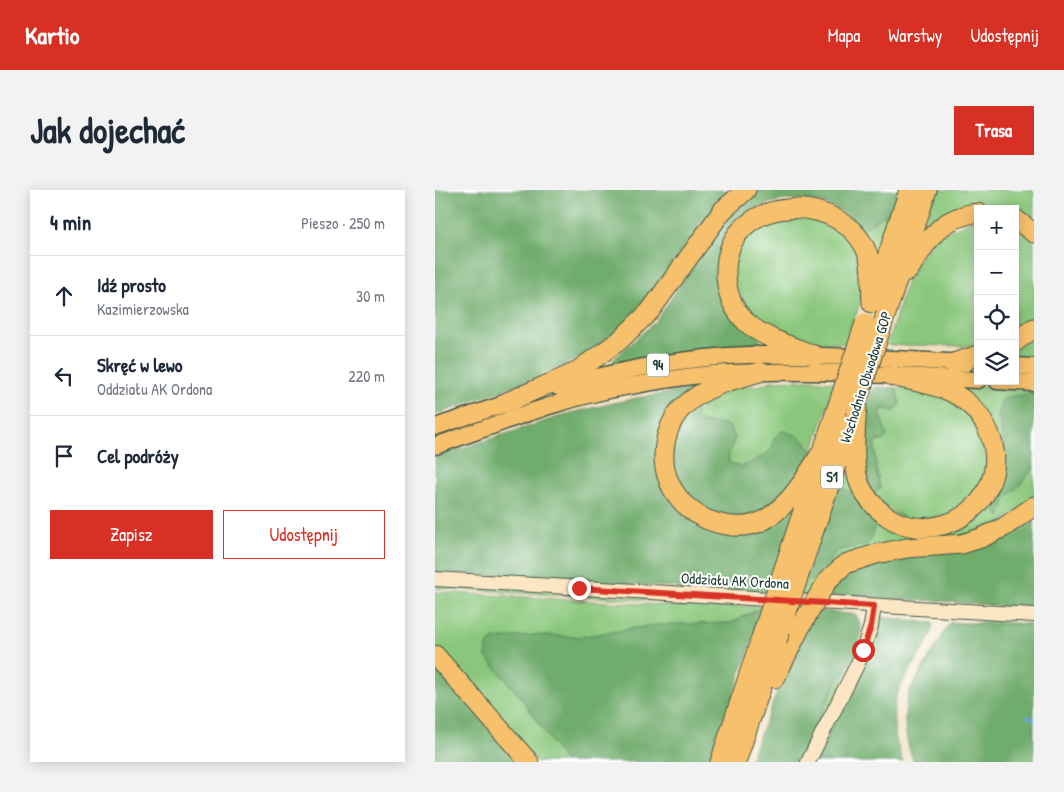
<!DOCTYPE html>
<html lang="pl">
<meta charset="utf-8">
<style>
:root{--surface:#fff;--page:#f2f2f3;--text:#1f2937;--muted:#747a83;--line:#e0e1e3;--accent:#d93025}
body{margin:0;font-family:"Patrick Hand",sans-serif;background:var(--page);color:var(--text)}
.controls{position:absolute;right:15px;top:15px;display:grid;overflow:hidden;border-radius:0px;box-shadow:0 2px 12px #0003}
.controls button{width:45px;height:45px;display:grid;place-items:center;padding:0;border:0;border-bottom:1px solid var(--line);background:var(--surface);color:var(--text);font:25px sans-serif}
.stop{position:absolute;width:15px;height:15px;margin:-11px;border:4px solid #d93025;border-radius:50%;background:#fff}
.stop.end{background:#d93025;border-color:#fff;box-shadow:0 1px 5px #0008}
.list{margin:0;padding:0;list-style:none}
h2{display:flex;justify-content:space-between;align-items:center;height:65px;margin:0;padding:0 20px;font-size:21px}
h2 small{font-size:16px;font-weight:400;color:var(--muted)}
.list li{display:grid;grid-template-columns:32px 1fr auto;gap:15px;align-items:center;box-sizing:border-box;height:80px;padding:0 20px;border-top:1px solid var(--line)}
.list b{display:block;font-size:19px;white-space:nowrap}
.list p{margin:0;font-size:16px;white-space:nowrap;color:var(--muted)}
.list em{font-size:16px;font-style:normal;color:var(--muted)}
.actions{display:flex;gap:10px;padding:15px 20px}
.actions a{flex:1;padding:11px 0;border:1px solid var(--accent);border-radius:0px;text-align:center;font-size:18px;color:var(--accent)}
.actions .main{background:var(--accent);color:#fff}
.icon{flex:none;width:28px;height:28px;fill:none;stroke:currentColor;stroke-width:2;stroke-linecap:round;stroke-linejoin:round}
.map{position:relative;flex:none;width:599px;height:572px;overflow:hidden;border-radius:0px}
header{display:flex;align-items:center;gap:30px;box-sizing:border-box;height:70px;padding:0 25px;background:var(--accent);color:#fff}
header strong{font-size:24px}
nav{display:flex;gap:28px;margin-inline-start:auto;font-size:18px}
.intro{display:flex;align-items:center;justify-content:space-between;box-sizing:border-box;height:120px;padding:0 30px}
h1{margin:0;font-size:35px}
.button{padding:12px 22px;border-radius:0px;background:var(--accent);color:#fff;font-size:18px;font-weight:700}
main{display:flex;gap:30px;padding:0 30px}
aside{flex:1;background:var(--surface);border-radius:0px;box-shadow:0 2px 12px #0003}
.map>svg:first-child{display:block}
.green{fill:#8ac77c;stroke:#548258}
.forest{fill:#6fac6c;stroke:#477450}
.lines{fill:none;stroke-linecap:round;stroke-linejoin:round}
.stream{stroke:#6ba4da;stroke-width:2.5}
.secondary-casing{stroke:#3e5549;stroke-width:16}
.primary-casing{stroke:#3e5549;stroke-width:19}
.highway-casing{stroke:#3e5549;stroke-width:21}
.secondary{stroke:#fce6c4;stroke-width:14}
.primary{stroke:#f7c06c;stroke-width:16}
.highway{stroke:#f7c06c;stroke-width:19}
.highway-bridge-casing{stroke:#3e5549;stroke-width:21;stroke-linecap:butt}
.highway-bridge{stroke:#f7c06c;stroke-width:19}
.route{stroke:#d93025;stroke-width:6}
.labels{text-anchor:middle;stroke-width:4;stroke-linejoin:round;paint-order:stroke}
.shield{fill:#fff;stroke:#627771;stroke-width:1}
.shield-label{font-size:14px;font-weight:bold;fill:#1f3d34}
.street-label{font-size:15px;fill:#1f3d34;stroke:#fff}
</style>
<header>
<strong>Kartio</strong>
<nav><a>Mapa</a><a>Warstwy</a><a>Udostępnij</a></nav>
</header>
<div class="intro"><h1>Jak dojechać</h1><a class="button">Trasa</a></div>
<main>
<aside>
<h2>4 min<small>Pieszo · 250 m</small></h2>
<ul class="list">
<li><svg class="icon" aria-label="ahead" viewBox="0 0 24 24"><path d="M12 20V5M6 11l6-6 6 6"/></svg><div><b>Idź prosto</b><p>Kazimierzowska</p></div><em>30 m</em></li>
<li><svg class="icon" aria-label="left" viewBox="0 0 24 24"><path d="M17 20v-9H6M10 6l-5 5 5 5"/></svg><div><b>Skręć w lewo</b><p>Oddziału AK Ordona</p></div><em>220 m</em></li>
<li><svg class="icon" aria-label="arrive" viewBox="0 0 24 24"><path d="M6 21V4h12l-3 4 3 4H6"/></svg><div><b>Cel podróży</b></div></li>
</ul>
<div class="actions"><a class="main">Zapisz</a><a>Udostępnij</a></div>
</aside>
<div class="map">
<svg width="599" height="572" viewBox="0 0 599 572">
<rect width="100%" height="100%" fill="#fff"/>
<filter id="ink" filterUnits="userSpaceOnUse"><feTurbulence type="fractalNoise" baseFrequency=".02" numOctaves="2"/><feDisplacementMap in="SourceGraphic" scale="10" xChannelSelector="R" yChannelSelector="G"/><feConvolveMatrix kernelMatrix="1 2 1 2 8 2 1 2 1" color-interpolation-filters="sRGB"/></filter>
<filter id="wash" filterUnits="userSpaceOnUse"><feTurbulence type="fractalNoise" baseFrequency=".0096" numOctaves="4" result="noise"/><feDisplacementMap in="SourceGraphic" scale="20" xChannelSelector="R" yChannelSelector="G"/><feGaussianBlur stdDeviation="1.12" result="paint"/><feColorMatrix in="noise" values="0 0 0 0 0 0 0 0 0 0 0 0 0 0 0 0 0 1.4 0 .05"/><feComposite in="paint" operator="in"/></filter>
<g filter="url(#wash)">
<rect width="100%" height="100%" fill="#f0dfbf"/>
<g class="green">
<polygon points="500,0 597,0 599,3 599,33 580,22 580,19 543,16 483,54"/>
<polygon points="377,18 424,58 430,98 411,154 362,151 331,136 320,127 310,115 299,89 299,63 330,24"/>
<polygon points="460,18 444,76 427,40"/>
<polygon points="543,28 543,156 452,155 472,91 485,68 502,46"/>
<polygon points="580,35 599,50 599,131 580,147"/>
<polygon points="599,148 599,168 580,167 580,158"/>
<polygon points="371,190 400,192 377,262 371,252 338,251 339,258 332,264 306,277 294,272 293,265 300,248 294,236 288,234 268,233 262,228 258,215 297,197 324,196 336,191"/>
<polygon points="513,194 599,201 599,204 577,206 562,224 567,241 569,264 568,281 563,300 565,326 570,309 584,296 599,277 599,308 567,332 374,406 366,405 371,388 378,390 403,360 431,355 402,299 414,261 424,308 505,343 565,273"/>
<polygon points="461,198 484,199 513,207 548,241 552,288 528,321 477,333 437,306 445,298 441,278 440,254 441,251 447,251 452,245 445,224 446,220 450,219 459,221 465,214"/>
<polygon points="0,394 307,413 288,414 243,412 0,398"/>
<polygon points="0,402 243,416 283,417 329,416 296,433 220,435 144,447 99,445 51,467 86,507 130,572 102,572 0,457"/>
<polygon points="552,431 599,434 599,435 514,434 515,432 538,433"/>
<polygon points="414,479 368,572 361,572 404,488"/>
</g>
<g class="forest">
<polygon points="0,0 301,0 200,128 147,167 94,190 0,225"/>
<path d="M 320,0 L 466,0 L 460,18 L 427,40 C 397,1 333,0 301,33 C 294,43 290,60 285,72 L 327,154 L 323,156 C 275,159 227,165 179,173 L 177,171 L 179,169 L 221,131 L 281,41 Z"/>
<polygon points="441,197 461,198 465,214 460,221 450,219 446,220 445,224 452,245 449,250 441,251 440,254 441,278 445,299 437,306 426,278 428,229 437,199"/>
<polygon points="253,200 260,200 226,284 287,342 367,304 333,403 0,382 0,267 135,223 201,208"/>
<polygon points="599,204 599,277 584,296 570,309 565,327 561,321 563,300 568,281 569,264 567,241 562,224 568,209 577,206"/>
<path d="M 258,215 L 262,228 L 268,233 L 288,234 L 294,236 L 300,248 L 293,265 L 294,272 C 297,274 301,277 305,277 C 314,277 332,264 338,258 C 337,249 340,246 347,241 C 362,243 369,249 377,262 L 370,277 L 330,323 L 296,331 L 255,312 L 238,282 L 237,247 Z"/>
<polygon points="402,299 410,299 418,303 436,323 440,334 437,348 431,355 403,360 378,391 371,388"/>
<polygon points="599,323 599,419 506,411 391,406 402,389 424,376"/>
<polygon points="329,417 275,572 130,572 86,507 51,467 52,455 59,449 99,445 144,447 220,435 296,433"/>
<path d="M 381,420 L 421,425 C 434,445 420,473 404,488 L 361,572 L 314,572 L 345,495 Z"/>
<path d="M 448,427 L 498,433 C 498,443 492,452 487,461 C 480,473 471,485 465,497 C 454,522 459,548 468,572 L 379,572 L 428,475 Z"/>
<path d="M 514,434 L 599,435 L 599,572 L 479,572 C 469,548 467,526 474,502 Z"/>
<polygon points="0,473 89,572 0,572"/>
</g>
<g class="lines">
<polyline class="stream" points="592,526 599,529"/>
</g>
</g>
<g filter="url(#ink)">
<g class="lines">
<defs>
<g id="secondary">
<polyline points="0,389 599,425"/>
<polyline points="373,572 425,469 436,436 439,416"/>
</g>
<g id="primary">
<polyline points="580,176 599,177"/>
<polyline points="562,191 599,193"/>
<path d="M 123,197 C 185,180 250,167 314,165 C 386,164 458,169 531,173"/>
<polyline points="0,237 81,210"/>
<path d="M 0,256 C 64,234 128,207 195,196 C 229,190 263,184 297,183 C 379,179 461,186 543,190"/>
</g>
<g id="highway">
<polyline points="580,29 599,43"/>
<path d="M 473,81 C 493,51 503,27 543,23"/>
<polyline points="441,101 474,0"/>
<polyline points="447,136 492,0"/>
<polyline points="580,152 599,138"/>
<path d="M 381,166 C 357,156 329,149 310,131 C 297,118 291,100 291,82 C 291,0 414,0 434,68 C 437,82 436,98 437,113"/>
<polyline points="518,173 543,165"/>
<path d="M 325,182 C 298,190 270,196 249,216 C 240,224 234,237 231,249 C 221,291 249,328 291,335 C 306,338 321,336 334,327 C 359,310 374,282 389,258"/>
<polyline points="70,213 139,183 184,151 215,121 288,20 311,0"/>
<path d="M 422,214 C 421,235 417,270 423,289 C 428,306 439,317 453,327 C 486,349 536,335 553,298 C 571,261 550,219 516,202 C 498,194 476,191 457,186"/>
<polyline points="356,357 405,209"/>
<polyline points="372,361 416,232"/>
<polyline points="393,390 410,374 441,364 472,358 527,354 546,348 569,337 599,316"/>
<polyline points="0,465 94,572"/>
<polyline points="340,488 364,440"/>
<polyline points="285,572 326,448"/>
<polyline points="301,572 342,451"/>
</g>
</defs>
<use href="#secondary" class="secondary-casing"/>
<use href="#primary" class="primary-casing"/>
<use href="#highway" class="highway-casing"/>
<use href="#secondary" class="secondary"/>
<use href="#primary" class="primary"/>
<use href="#highway" class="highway"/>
<defs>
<g id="highway-bridge">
<polyline points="405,209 430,133"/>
<polyline points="423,209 447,136"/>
<polyline points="364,440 376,418 393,390"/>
<polyline points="326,448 356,357"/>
<polyline points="342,451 372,361"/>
</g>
</defs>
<use href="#highway-bridge" class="highway-bridge-casing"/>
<use href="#highway-bridge" class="highway-bridge"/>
</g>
</g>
<g class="lines" filter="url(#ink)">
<polyline class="route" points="144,398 439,416 436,436 428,460"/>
</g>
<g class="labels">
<g class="shield">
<rect x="212" y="163.5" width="22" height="23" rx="4"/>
<rect x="386" y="275.5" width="22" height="23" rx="4"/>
</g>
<g class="shield-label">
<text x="223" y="180">94</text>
<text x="397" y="292">S1</text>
</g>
<g class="street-label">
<text transform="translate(431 187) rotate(-72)" y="5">Wschodnia Obwodowa GOP</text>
<text transform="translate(300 391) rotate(3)" y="5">Oddziału AK Ordona</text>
</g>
</g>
</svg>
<div class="controls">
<button>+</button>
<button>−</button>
<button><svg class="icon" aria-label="locate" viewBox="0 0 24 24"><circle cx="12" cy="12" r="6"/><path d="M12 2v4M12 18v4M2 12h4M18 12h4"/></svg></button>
<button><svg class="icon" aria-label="layers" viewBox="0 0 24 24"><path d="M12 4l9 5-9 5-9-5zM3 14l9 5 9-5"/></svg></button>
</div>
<div class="stop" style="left:428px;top:460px"></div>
<div class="stop end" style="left:144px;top:398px"></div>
</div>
</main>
